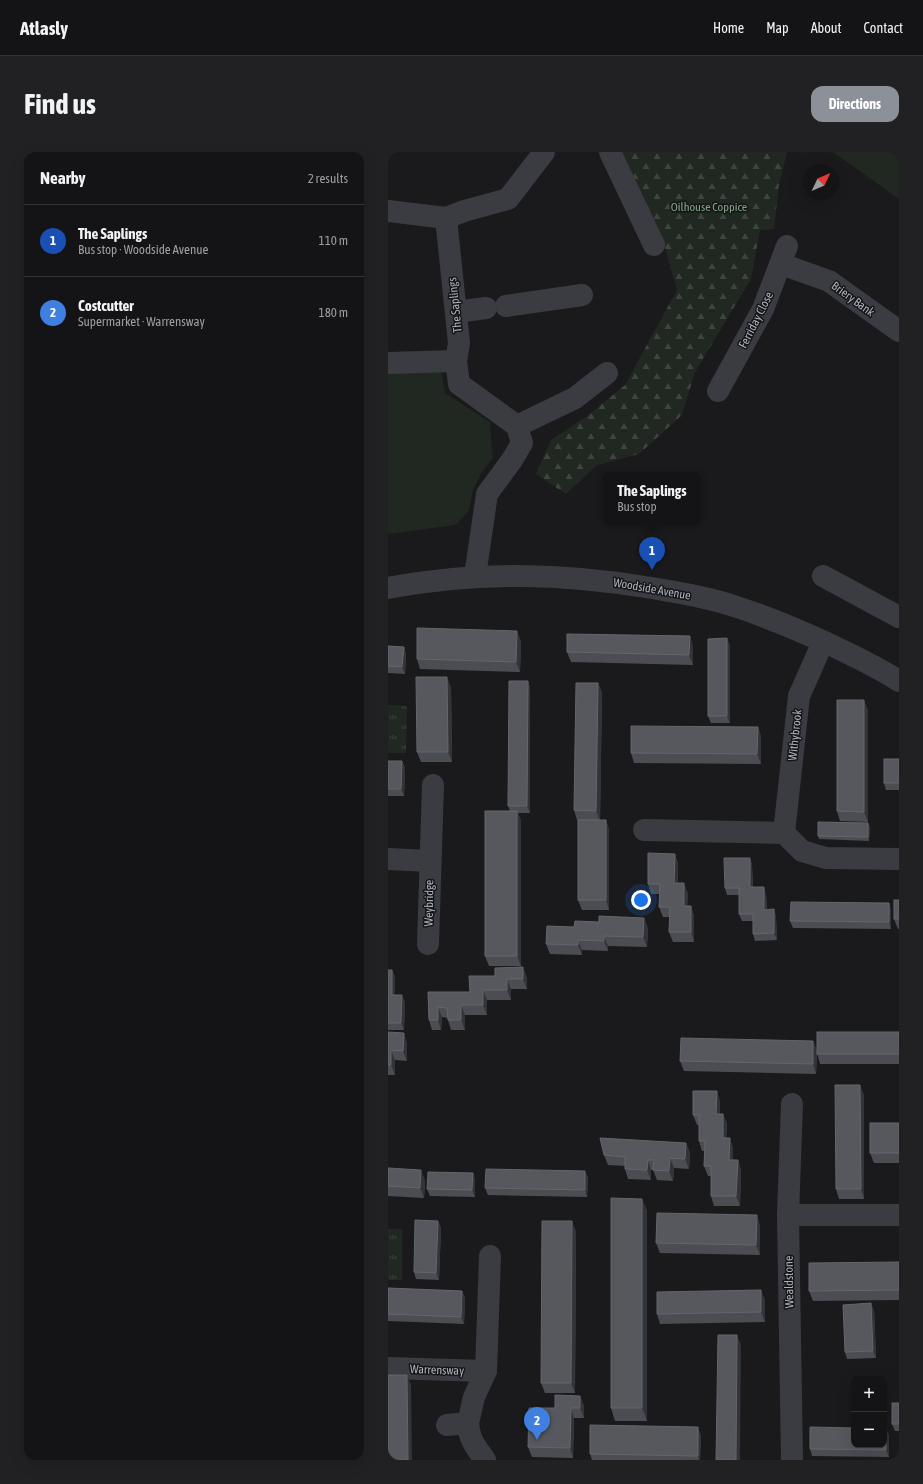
<!DOCTYPE html>
<meta charset="utf-8">
<style>
:root{--surface:#141416;--page:#212123;--text:#f1f3f6;--muted:#9d9ea1;--line:#333335;--accent:#8c9099}
body{margin:0;font-family:"Asap Condensed",sans-serif;background:var(--page);color:var(--text)}
.controls{position:absolute;right:12px;bottom:12px;display:grid;overflow:hidden;border-radius:8px;box-shadow:0 4px 16px #0002}
.controls button{width:36px;height:36px;display:grid;place-items:center;padding:0;border:0;border-bottom:1px solid var(--line);background:var(--surface);color:var(--text);font:20px sans-serif}
.compass{position:absolute;left:415px;top:12px;width:36px;height:36px;border-radius:50%;background:var(--surface);box-shadow:0 4px 16px #0002;rotate:46deg}
.you{position:absolute;left:253px;top:748px;width:14px;height:14px;margin:-10px;border:3px solid #fff;border-radius:50%;background:#1a73e8;box-shadow:0 0 0 6px #1a73e833}
.badge{display:grid;place-items:center;width:26px;height:26px;border-radius:50%;background:var(--accent);color:#fff;font-size:13px;font-weight:700}
.pin{position:absolute;translate:-50% -33px;filter:drop-shadow(0 1px 2px #0008)}
.pin::after{content:'';position:absolute;top:21px;width:14px;height:12px;background:inherit;clip-path:polygon(0 0,100% 0,50% 100%)}
.popup{position:absolute;left:215px;top:320px;width:98px;height:52px;box-sizing:border-box;display:grid;place-content:center;border-radius:8px;background:var(--surface);filter:drop-shadow(0 1px 3px #0005);font-size:13px;white-space:nowrap;color:var(--muted)}
.popup b{font-size:15px;color:var(--text)}
.popup::after{content:'';position:absolute;left:50%;top:100%;margin-left:-8px;border:8px solid transparent;border-top-color:var(--surface)}
.list{margin:0;padding:0;list-style:none}
h2{display:flex;justify-content:space-between;align-items:center;height:52px;margin:0;padding:0 16px;font-size:17px}
h2 small{font-size:13px;font-weight:400;color:var(--muted)}
.list li{display:grid;grid-template-columns:26px 1fr auto;gap:12px;align-items:center;box-sizing:border-box;height:72px;padding:0 16px;border-top:1px solid var(--line)}
.list b{display:block;font-size:15px;white-space:nowrap}
.list p{margin:0;font-size:13px;white-space:nowrap;color:var(--muted)}
.list em{font-size:13px;font-style:normal;color:var(--muted)}
.map{position:relative;flex:none;width:511px;height:1308px;overflow:hidden;border-radius:12px}
header{display:flex;align-items:center;gap:24px;box-sizing:border-box;height:56px;padding:0 20px;background:var(--surface);border-bottom:1px solid var(--line)}
header strong{font-size:19px}
nav{display:flex;gap:22px;margin-inline-start:auto;font-size:14px}
.intro{display:flex;align-items:center;justify-content:space-between;box-sizing:border-box;height:96px;padding:0 24px}
h1{margin:0;font-size:28px}
.button{padding:10px 18px;border-radius:12px;background:var(--accent);color:#fff;font-size:14px;font-weight:700}
main{display:flex;gap:24px;padding:0 24px}
aside{flex:1;background:var(--surface);border-radius:12px;box-shadow:0 4px 16px #0002}
.map>svg:first-child{display:block}
.grass{fill:url(#grass-tufts)}
.forest{fill:url(#forest-firs)}
.park{fill:#202821}
.lines{fill:none;stroke-linecap:round;stroke-linejoin:round}
.minor{stroke:#3b3c42;stroke-width:22}
.wall{fill:#4b4d52}
.shaded-wall{fill:#333438}
.building{fill:#56585d;stroke:#63666c}
.labels{text-anchor:middle;stroke-width:3;stroke-linejoin:round;paint-order:stroke}
.park-label{font-size:12px;fill:#83a884;stroke:#151518}
.street-label{font-size:12px;fill:#acb2bc;stroke:#151518}
</style>
<header>
<strong>Atlasly</strong>
<nav><a>Home</a><a>Map</a><a>About</a><a>Contact</a></nav>
</header>
<div class="intro"><h1>Find us</h1><a class="button">Directions</a></div>
<main>
<aside>
<h2>Nearby<small>2 results</small></h2>
<ul class="list">
<li><span class="badge" style="background:#1a4fb4">1</span><div><b>The Saplings</b><p>Bus stop · Woodside Avenue</p></div><em>110 m</em></li>
<li><span class="badge" style="background:#3f7fe0">2</span><div><b>Costcutter</b><p>Supermarket · Warrensway</p></div><em>180 m</em></li>
</ul>
</aside>
<div class="map">
<svg width="511" height="1308" viewBox="0 0 511 1308">
<defs>
<pattern id="grass-tufts" width="24" height="20" patternUnits="userSpaceOnUse"><rect width="24" height="20" fill="#202821"/><path d="M3 7l-1-3M5 7V3M7 7l1-3M15 17l-1-3M17 17v-4M19 17l1-3" fill="none" stroke="#3e453f"/></pattern>
<pattern id="forest-firs" width="22" height="20" patternUnits="userSpaceOnUse"><rect width="22" height="20" fill="#202821"/><path d="M5 1l3.5 6h-7zM16 11l3.5 6h-7z" fill="#3e453f"/></pattern>
</defs>
<rect width="100%" height="100%" fill="#1a1a1d"/>
<g class="grass">
<polygon points="0,553 19,554 18,601 0,601"/>
<rect x="0" y="1077" width="14" height="51"/>
</g>
<polygon class="forest" points="231,0 399,0 391,32 386,77 372,78 363,127 307,220 294,263 251,302 209,313 178,342 148,322 163,288 202,262 237,233 289,138 274,85"/>
<g class="park">
<polygon points="445,0 511,0 511,47"/>
<polygon points="53,217 57,241 102,270 105,306 94,320 85,338 81,358 68,373 0,382 0,219"/>
</g>
<g class="lines">
<g class="minor">
<polyline points="222,0 266,93"/>
<polyline points="0,59 58,66 71,191 68,209 71,232 129,274 134,291 124,308 99,342 87,424"/>
<polyline points="58,66 76,59 120,47 156,0"/>
<polyline points="393,112 441,129 511,179"/>
<polyline points="118,154 194,143"/>
<polyline points="68,160 98,156"/>
<polyline points="0,211 68,209"/>
<polyline points="330,239 375,157 399,94"/>
<polyline points="129,274 187,246 219,221"/>
<polyline points="435,424 511,465"/>
<path d="M 0,436 C 89,419 174,421 264,436 C 293,441 324,446 352,456 C 382,466 410,478 439,491 C 463,503 488,514 511,529"/>
<polyline points="256,678 396,681 414,699 438,706 511,707"/>
<polyline points="396,681 411,544 435,490"/>
<polyline points="0,707 42,709"/>
<polyline points="40,792 45,633"/>
<polyline points="404,952 400,1063 404,1308"/>
<polyline points="400,1063 511,1063"/>
<polyline points="0,1216 98,1219"/>
<path d="M 80,1271 C 81,1288 88,1295 97,1308"/>
<polyline points="59,1273 80,1271 86,1245 98,1219 102,1104"/>
</g>
</g>
<g class="wall">
<polygon points="133,489 132,520 32,517 29,507"/>
<polygon points="342,493 342,571 323,571 320,564"/>
<polygon points="0,494 16,495 18,502 17,522 0,521"/>
<polygon points="305,494 305,513 183,510 179,500"/>
<polygon points="140,529 142,536 142,661 130,661 133,669 133,814 101,814 97,804 122,659 120,654"/>
<polygon points="210,531 214,541 212,668 218,668 221,678 221,758 194,758 190,748 190,668 189,668 186,658"/>
<polygon points="63,535 64,610 33,610 29,600"/>
<polygon points="480,558 480,670 452,669 449,659"/>
<polygon points="370,575 373,585 373,612 246,611 243,601"/>
<polygon points="511,607 511,638 498,638 496,631"/>
<polygon points="0,609 14,609 17,616 16,644 0,644"/>
<polygon points="480,671 482,675 481,689 431,687 430,684"/>
<polygon points="287,702 290,712 290,731 300,741 299,754 303,754 306,764 306,790 285,790 281,780 282,765 275,765 271,755 271,742 263,742 260,732"/>
<polygon points="362,706 364,713 365,735 378,742 379,758 386,757 388,765 389,788 367,789 365,782 365,769 354,769 351,762 351,743 339,743 337,736"/>
<polygon points="511,748 511,777 510,777 506,767"/>
<polygon points="501,751 503,758 503,777 405,776 402,769"/>
<polygon points="186,775 260,776 259,795 220,794 220,799 194,798 194,803 162,802 158,792"/>
<polygon points="0,818 4,818 7,825 7,843 17,850 16,878 0,878"/>
<polygon points="81,824 139,825 139,837 123,837 123,848 99,848 99,863 77,863 77,878 63,878 60,868 60,866 54,865 53,878 44,878 41,868 40,840 82,840"/>
<polygon points="0,880 19,891 19,909 7,908 7,923 0,923"/>
<polygon points="511,880 511,912 432,912 429,901 428,922 296,919 292,909 425,889 429,899"/>
<polygon points="476,943 476,1047 451,1047 448,1037"/>
<polygon points="332,949 332,962 335,962 339,972 338,986 345,996 345,1008 350,1008 353,1018 352,1054 326,1054 323,1044 323,1024 320,1024 316,1014 317,999 314,999 311,989 311,973 309,973 305,963"/>
<polygon points="511,971 511,1011 486,1011 482,1001"/>
<polygon points="298,991 302,1001 301,1017 286,1016 285,1029 269,1028 265,1018 263,1018 263,1028 240,1027 237,1017 237,1014 220,1013 216,1003"/>
<polygon points="0,1016 37,1028 36,1046 0,1044"/>
<polygon points="197,1019 200,1026 199,1045 100,1043 97,1036"/>
<polygon points="85,1021 87,1028 87,1045 42,1044 39,1037"/>
<polygon points="254,1047 259,1059 259,1269 227,1269 223,1256"/>
<polygon points="50,1069 53,1076 51,1128 28,1127 26,1120"/>
<polygon points="372,1073 372,1103 272,1101 268,1091"/>
<polygon points="188,1079 187,1241 157,1241 153,1231"/>
<polygon points="511,1110 511,1148 425,1149 421,1139"/>
<polygon points="0,1136 74,1139 77,1146 76,1172 0,1169"/>
<polygon points="377,1148 377,1170 272,1172 269,1162"/>
<polygon points="486,1158 488,1206 459,1207 457,1200"/>
<polygon points="192,1244 196,1254 196,1266 186,1266 185,1306 144,1305 140,1295 167,1256"/>
<polygon points="511,1251 511,1279 507,1279 504,1272"/>
<polygon points="313,1283 312,1308 204,1308 202,1302"/>
<polygon points="501,1283 501,1305 424,1304 422,1297"/>
</g>
<g class="shaded-wall">
<polygon points="129,479 133,489 132,520 128,510"/>
<polygon points="302,484 305,494 305,513 301,503"/>
<polygon points="339,486 342,493 342,571 339,564"/>
<polygon points="16,495 18,502 17,522 14,515"/>
<polygon points="59,525 63,535 64,610 60,600"/>
<polygon points="140,529 142,536 142,661 139,654"/>
<polygon points="210,531 214,541 212,669 208,659"/>
<polygon points="476,548 480,558 480,670 476,660"/>
<polygon points="370,575 373,585 373,612 369,602"/>
<polygon points="14,609 17,616 16,644 13,637"/>
<polygon points="129,659 133,669 133,814 129,804"/>
<polygon points="218,668 221,678 221,758 218,748"/>
<polygon points="480,671 482,675 481,689 480,685"/>
<polygon points="287,702 290,712 290,741 286,731"/>
<polygon points="362,706 364,713 365,742 362,735"/>
<polygon points="296,731 300,741 299,764 296,754"/>
<polygon points="376,735 378,742 379,765 376,758"/>
<polygon points="501,751 503,758 503,777 501,770"/>
<polygon points="303,754 306,764 306,790 303,780"/>
<polygon points="386,757 388,765 389,788 386,781"/>
<polygon points="256,766 260,776 259,795 255,785"/>
<polygon points="216,784 220,794 220,799 216,789"/>
<polygon points="190,788 194,798 194,803 190,793"/>
<polygon points="135,815 139,825 139,837 135,827"/>
<polygon points="4,818 7,825 7,850 4,843"/>
<polygon points="119,827 123,837 123,848 119,838"/>
<polygon points="95,838 99,848 99,863 95,853"/>
<polygon points="14,843 17,850 16,878 13,871"/>
<polygon points="73,853 77,863 77,878 73,868"/>
<polygon points="50,855 54,865 53,878 50,868"/>
<polygon points="16,881 19,891 19,909 15,899"/>
<polygon points="425,889 429,899 428,922 425,912"/>
<polygon points="3,898 7,908 7,923 3,913"/>
<polygon points="472,933 476,943 476,1047 473,1037"/>
<polygon points="329,939 332,949 332,972 328,962"/>
<polygon points="335,962 339,972 338,996 335,986"/>
<polygon points="342,986 345,996 345,1018 341,1008"/>
<polygon points="298,991 302,1001 301,1017 297,1007"/>
<polygon points="282,1006 286,1016 285,1029 281,1019"/>
<polygon points="260,1008 263,1018 263,1028 259,1018"/>
<polygon points="350,1008 353,1018 352,1054 348,1044"/>
<polygon points="33,1018 37,1028 36,1046 32,1036"/>
<polygon points="197,1019 200,1026 199,1045 197,1038"/>
<polygon points="85,1021 87,1028 87,1045 84,1038"/>
<polygon points="254,1047 259,1059 259,1269 254,1256"/>
<polygon points="369,1063 372,1073 372,1103 368,1093"/>
<polygon points="50,1069 53,1076 51,1128 48,1121"/>
<polygon points="184,1069 188,1079 187,1241 183,1231"/>
<polygon points="373,1138 377,1148 377,1170 373,1160"/>
<polygon points="74,1139 77,1146 76,1172 73,1165"/>
<polygon points="483,1151 486,1158 488,1206 485,1199"/>
<polygon points="349,1183 353,1193 352,1308 348,1308"/>
<polygon points="19,1223 23,1233 24,1308 20,1308"/>
<polygon points="192,1244 196,1254 196,1266 192,1256"/>
<polygon points="183,1256 186,1266 185,1306 182,1296"/>
<polygon points="310,1275 313,1283 312,1308 311,1308 310,1304"/>
<polygon points="498,1276 501,1283 501,1305 498,1298"/>
</g>
<g class="building">
<polygon points="29,476 129,479 128,510 29,507"/>
<polygon points="179,482 302,484 301,503 179,500"/>
<polygon points="339,486 339,564 320,564 320,487"/>
<polygon points="0,494 16,495 14,515 0,514"/>
<polygon points="28,525 59,525 60,600 29,600"/>
<polygon points="121,529 140,529 139,654 120,654"/>
<polygon points="188,531 210,531 208,659 186,658"/>
<polygon points="449,548 476,548 476,660 449,659"/>
<polygon points="243,574 370,575 369,602 243,601"/>
<rect x="496" y="607" width="15" height="24"/>
<polygon points="0,609 14,609 13,637 0,637"/>
<rect x="97" y="659" width="32" height="145"/>
<rect x="190" y="668" width="28" height="80"/>
<polygon points="430,670 480,671 480,685 430,684"/>
<polygon points="260,701 287,702 286,731 296,731 296,754 303,754 303,780 281,780 282,755 271,755 272,732 260,732"/>
<polygon points="336,706 362,706 362,735 376,735 376,758 386,757 386,781 365,782 365,762 351,762 351,736 337,736"/>
<rect x="506" y="748" width="5" height="19"/>
<polygon points="403,750 501,751 501,770 402,769"/>
<polygon points="211,764 256,766 255,785 216,784 216,789 190,788 190,793 158,792 159,774 186,775 187,769 211,770"/>
<polygon points="135,815 135,827 119,827 119,838 95,838 95,853 73,853 73,868 60,868 59,856 50,855 50,868 41,868 40,840 82,840 81,824 107,824 107,816"/>
<polygon points="0,818 4,818 4,843 14,843 13,871 0,871"/>
<polygon points="0,880 16,881 15,899 3,898 3,913 0,913"/>
<rect x="429" y="880" width="82" height="22"/>
<polygon points="293,886 425,889 425,912 292,909"/>
<polygon points="447,933 472,933 473,1037 448,1037"/>
<polygon points="305,939 329,939 328,962 335,962 335,986 342,986 341,1008 350,1008 348,1044 323,1044 323,1014 316,1014 317,989 311,989 311,963 305,963"/>
<rect x="482" y="971" width="29" height="30"/>
<polygon points="212,986 298,991 297,1007 282,1006 281,1019 265,1018 266,1008 260,1008 259,1018 237,1017 237,1005 216,1003"/>
<polygon points="0,1016 33,1018 32,1036 0,1034"/>
<polygon points="98,1017 197,1019 197,1038 97,1036"/>
<polygon points="40,1020 85,1021 84,1038 39,1037"/>
<polygon points="223,1046 254,1047 254,1256 223,1256"/>
<polygon points="269,1061 369,1063 368,1093 268,1091"/>
<polygon points="27,1068 50,1069 48,1121 26,1120"/>
<polygon points="154,1069 184,1069 183,1231 153,1231"/>
<polygon points="511,1110 511,1138 421,1139 421,1111"/>
<polygon points="0,1136 74,1139 73,1165 0,1162"/>
<polygon points="373,1138 373,1160 269,1162 269,1140"/>
<polygon points="483,1151 485,1199 457,1200 455,1153"/>
<polygon points="330,1183 349,1183 348,1308 328,1308"/>
<polygon points="0,1223 19,1223 20,1308 0,1308"/>
<polygon points="167,1243 192,1244 192,1256 183,1256 182,1296 140,1295 141,1256 167,1256"/>
<rect x="504" y="1251" width="7" height="21"/>
<polygon points="202,1273 310,1275 310,1304 202,1302"/>
<polygon points="422,1275 466,1276 466,1293 496,1293 496,1276 498,1276 498,1298 422,1297"/>
</g>
<g class="labels">
<g class="park-label">
<text x="321" y="59">Oilhouse Coppice</text>
</g>
<g class="street-label">
<text transform="translate(465 147) rotate(36)" y="4">Briery Bank</text>
<text transform="translate(67 153) rotate(-96)" y="4">The Saplings</text>
<text transform="translate(368 168) rotate(-63)" y="4">Ferriday Close</text>
<text transform="translate(264 437) rotate(10)" y="4">Woodside Avenue</text>
<text transform="translate(407 583) rotate(-84)" y="4">Withybrook</text>
<text transform="translate(41 751) rotate(-89)" y="4">Weybridge</text>
<text transform="translate(401 1130) rotate(-91)" y="4">Wealdstone</text>
<text transform="translate(49 1218) rotate(2)" y="4">Warrensway</text>
</g>
</g>
</svg>
<div class="controls">
<button>+</button>
<button>−</button>
</div>
<svg class="compass" viewBox="-18 -18 36 36"><path d="M0-13l5 13h-10z" fill="#e53935"/><path d="M0 13l5-13h-10z" fill="#9d9ea1"/></svg>
<div class="you"></div>
<div class="pin badge" style="left:264px;top:418px;background:#1a4fb4">1</div>
<div class="popup"><b>The Saplings</b>Bus stop</div>
<div class="pin badge" style="left:149px;top:1288px;background:#3f7fe0">2</div>
</div>
</main>
